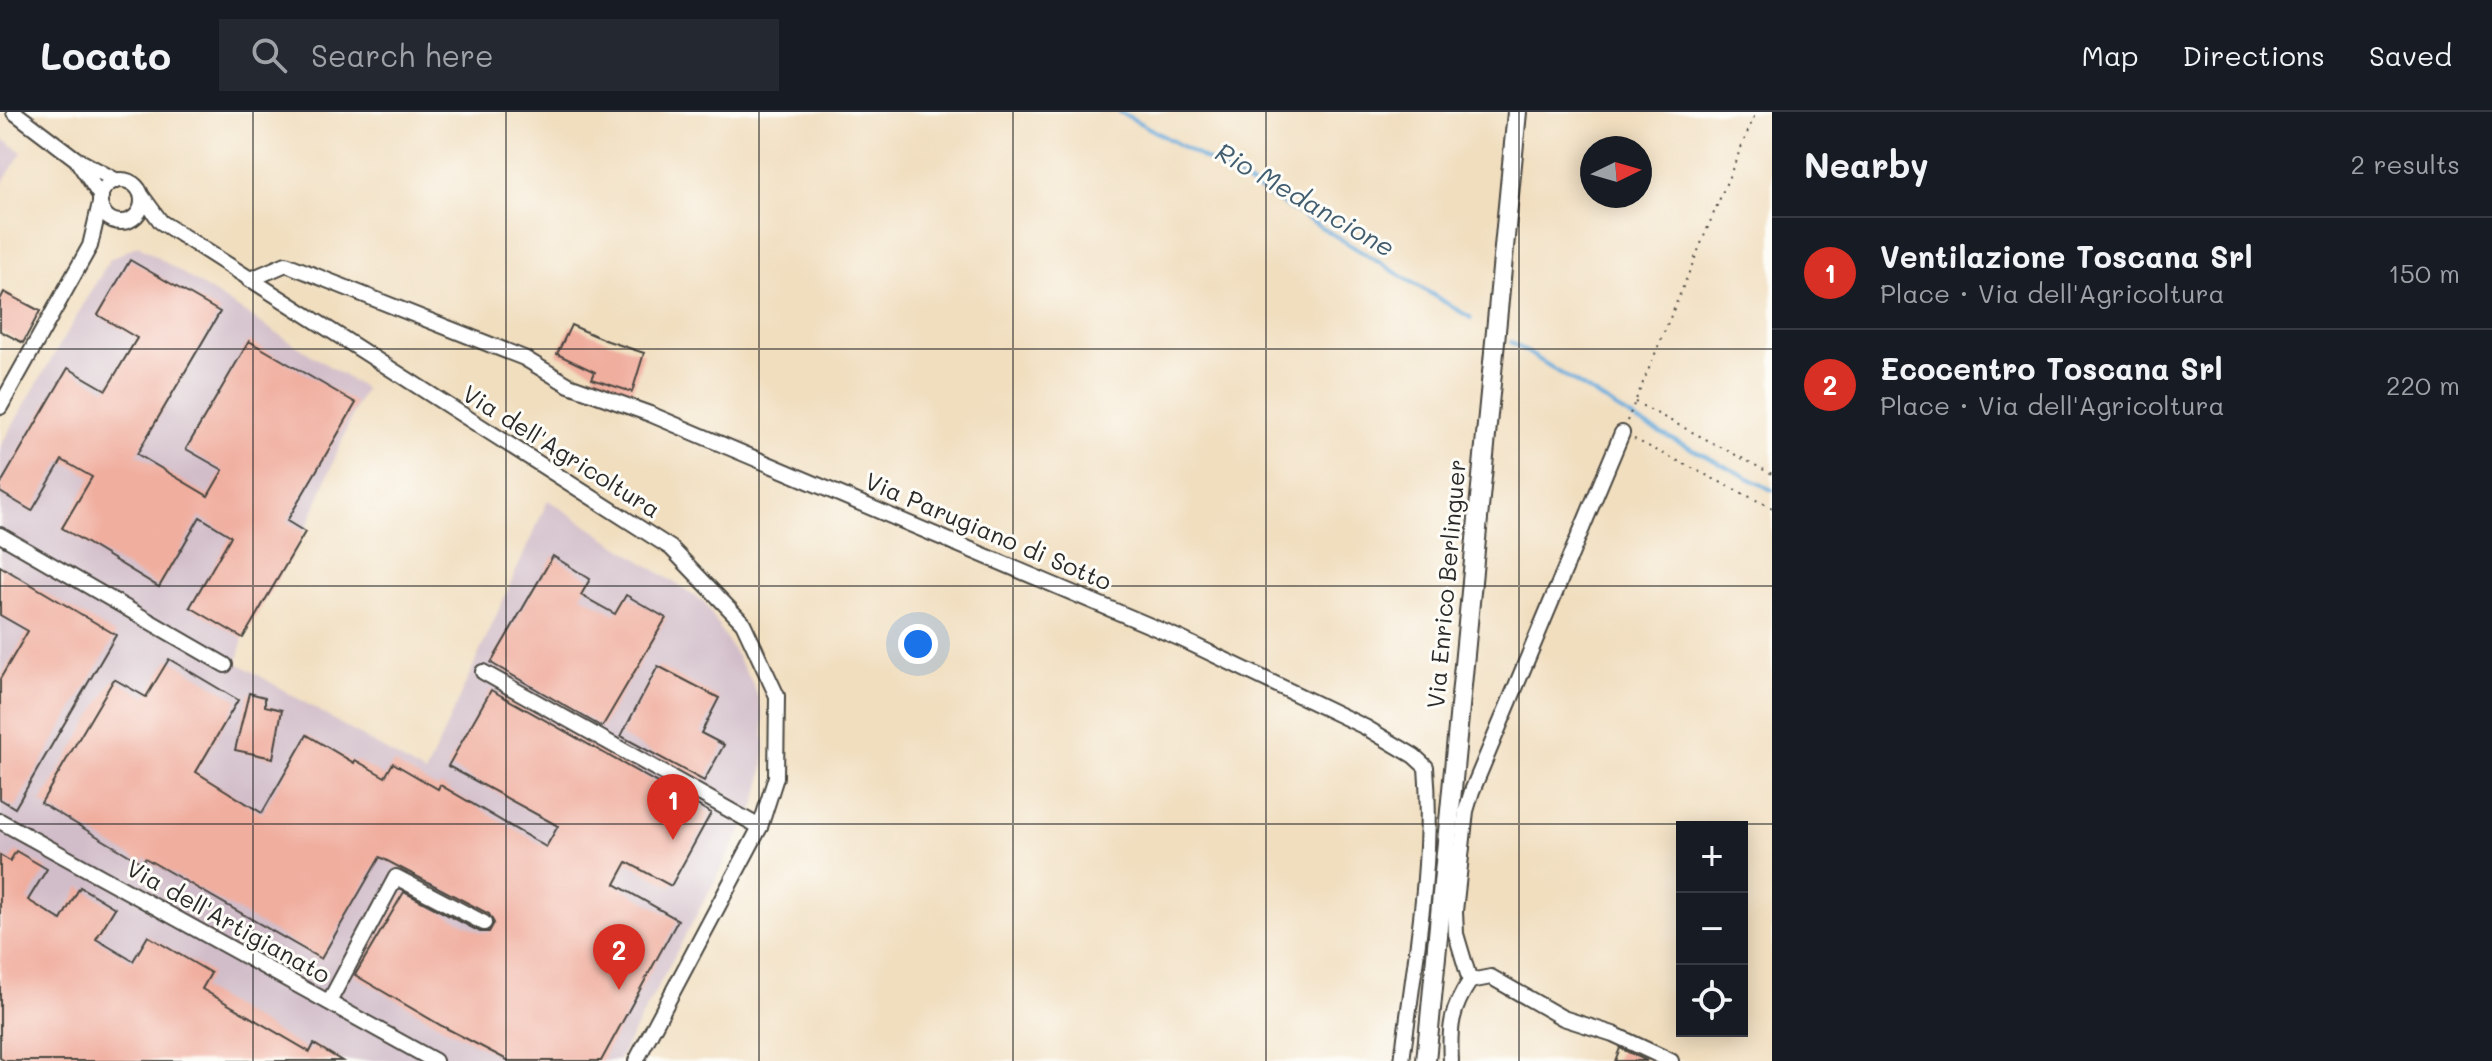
<!DOCTYPE html>
<meta charset="utf-8">
<style>
:root{--surface:#171b24;--page:#242831;--text:#f1f3f6;--muted:#9ea1a6;--line:#363941;--accent:#d93025}
body{margin:0;font-family:Mali,sans-serif;background:var(--page);color:var(--text)}
.controls{position:absolute;right:24px;bottom:24px;display:grid;overflow:hidden;border-radius:0px;box-shadow:0 4px 20px #0003}
.controls button{width:72px;height:72px;display:grid;place-items:center;padding:0;border:0;border-bottom:2px solid var(--line);background:var(--surface);color:var(--text);font:40px sans-serif}
.compass{position:absolute;left:1580px;top:24px;width:72px;height:72px;border-radius:50%;background:var(--surface);box-shadow:0 4px 20px #0003;rotate:85deg}
.you{position:absolute;left:918px;top:532px;width:28px;height:28px;margin:-20px;border:6px solid #fff;border-radius:50%;background:#1a73e8;box-shadow:0 0 0 12px #1a73e833}
.badge{display:grid;place-items:center;width:52px;height:52px;border-radius:50%;background:var(--accent);color:#fff;font-size:26px;font-weight:700}
.pin{position:absolute;translate:-50% -66px;filter:drop-shadow(0 2px 4px #0008)}
.pin::after{content:'';position:absolute;top:42px;width:28px;height:24px;background:inherit;clip-path:polygon(0 0,100% 0,50% 100%)}
.list{margin:0;padding:0;list-style:none}
h2{display:flex;justify-content:space-between;align-items:center;height:104px;margin:0;padding:0 32px;font-size:34px}
h2 small{font-size:26px;font-weight:400;color:var(--muted)}
.list li{display:grid;grid-template-columns:52px 1fr auto;gap:24px;align-items:center;box-sizing:border-box;height:112px;padding:0 32px;border-top:2px solid var(--line)}
.list b{display:block;font-size:30px;white-space:nowrap}
.list p{margin:0;font-size:26px;white-space:nowrap;color:var(--muted)}
.list em{font-size:26px;font-style:normal;color:var(--muted)}
.icon{flex:none;width:44px;height:44px;fill:none;stroke:currentColor;stroke-width:2;stroke-linecap:round;stroke-linejoin:round}
.map{position:relative;flex:none;width:1772px;height:949px;overflow:hidden}
header{display:flex;align-items:center;gap:48px;box-sizing:border-box;height:112px;padding:0 40px;background:var(--surface);border-bottom:2px solid var(--line)}
header strong{font-size:38px}
nav{display:flex;gap:44px;margin-inline-start:auto;font-size:28px}
.search{width:560px;height:72px;background:var(--page);display:flex;align-items:center;gap:20px;box-sizing:border-box;padding:0 28px;border-radius:0px;color:var(--muted);font-size:30px}
main{display:flex}
aside{flex:1;background:var(--surface)}
.map>svg:first-child{display:block}
.industrial{fill:#d1bdc9}
.lines{fill:none;stroke-linecap:round;stroke-linejoin:round}
.stream{stroke:#63a7d8;stroke-width:4}
.building{fill:#f0ae9f}
.minor-casing{stroke:#494641;stroke-width:18}
.major-casing{stroke:#494641;stroke-width:22}
.path{stroke:#494641;stroke-width:2;stroke-dasharray:2 6;stroke-linecap:butt}
.minor{stroke:#fff;stroke-width:14}
.major{stroke:#fff;stroke-width:18}
.grid{fill:none;stroke:#2b2b2b;stroke-width:2;stroke-opacity:0.55}
.labels{text-anchor:middle;stroke-width:6;stroke-linejoin:round;paint-order:stroke}
.street-label{font-size:24px;fill:#2b2b2b;stroke:#fdfcf7}
.water-label{font-size:26px;font-style:italic;fill:#415d70;stroke:#fdfcf7}
</style>
<header>
<strong>Locato</strong>
<div class="search"><svg class="icon" aria-label="search" viewBox="0 0 24 24"><circle cx="10" cy="10" r="6"/><path d="M15 15l6 6"/></svg>Search here</div>
<nav><a>Map</a><a>Directions</a><a>Saved</a></nav>
</header>
<main>
<div class="map">
<svg width="1772" height="949" viewBox="0 0 1772 949">
<rect width="100%" height="100%" fill="#fdfcf7"/>
<filter id="ink" filterUnits="userSpaceOnUse"><feTurbulence type="fractalNoise" baseFrequency=".0125" numOctaves="2"/><feDisplacementMap in="SourceGraphic" scale="16" xChannelSelector="R" yChannelSelector="G"/><feConvolveMatrix kernelMatrix="1 2 1 2 8 2 1 2 1" color-interpolation-filters="sRGB"/></filter>
<filter id="wash" filterUnits="userSpaceOnUse"><feTurbulence type="fractalNoise" baseFrequency=".006" numOctaves="4" result="noise"/><feDisplacementMap in="SourceGraphic" scale="32" xChannelSelector="R" yChannelSelector="G"/><feGaussianBlur stdDeviation="1.8" result="paint"/><feColorMatrix in="noise" values="0 0 0 0 0 0 0 0 0 0 0 0 0 0 0 0 0 1.4 0 .05"/><feComposite in="paint" operator="in"/></filter>
<g filter="url(#wash)">
<rect width="100%" height="100%" fill="#f1debf"/>
<g class="industrial">
<polygon points="0,25 22,40 0,75"/>
<polygon points="138,133 365,277 356,294 305,420 243,526 238,551 425,662 548,388 704,490 754,573 763,603 765,640 762,668 755,694 618,949 0,949 0,335 110,147"/>
</g>
<g class="lines">
<g class="stream">
<polyline points="1120,0 1243,68 1471,206"/>
<polyline points="1511,230 1635,308 1772,378"/>
</g>
</g>
<g id="blocks">
<g class="building">
<polygon points="130,148 220,200 137,342 208,384 223,358 186,337 249,229 356,291 287,409 305,420 243,526 190,495 231,424 200,405 159,475 62,416 92,365 62,348 32,399 0,380 0,373 68,256 106,278 137,226 98,203"/>
<polygon points="4,180 40,199 23,231 0,219 0,188"/>
<polygon points="571,213 605,228 644,241 632,280 592,267 595,260 557,242"/>
<polygon points="553,444 590,467 581,483 615,502 626,483 666,506 602,615 491,551"/>
<polygon points="0,454 116,523 15,696 0,687 0,567 28,519 0,503"/>
<polygon points="169,547 238,588 196,660 262,701 307,623 354,651 355,648 385,665 393,651 438,677 440,673 546,735 558,714 448,654 491,578 711,701 671,774 627,750 615,772 678,808 601,949 509,949 442,914 355,863 404,780 480,820 489,820 494,811 489,802 380,745 321,847 145,746 142,751 41,691 114,567 146,585"/>
<polygon points="658,554 719,586 701,621 724,633 704,669 621,624"/>
<polygon points="249,581 265,585 265,594 282,598 273,646 235,638"/>
<polygon points="16,739 47,757 28,788 61,808 80,775 115,796 96,827 133,849 148,824 211,861 202,877 310,940 314,932 342,949 5,949 0,946 0,743 10,749"/>
<polygon points="1620,936 1647,949 1615,949"/>
</g>
</g>
</g>
<g filter="url(#ink)">
<use href="#blocks" fill-opacity="0" stroke="#494641" stroke-width="2"/>
<g class="lines">
<defs>
<g id="minor">
<polyline points="14,0 76,47 117,69"/>
<polyline points="78,50 101,85"/>
<circle cx="121" cy="89" r="21"/>
<polyline points="142,84 161,110 671,436 743,511 777,584 776,665 760,715 636,949"/>
<path d="M 249,168 L 286,152 L 524,246 L 569,273 L 650,302 L 1179,526 L 1365,615 L 1414,644 L 1426,655 C 1434,752 1414,852 1402,949"/>
<polyline points="0,295 90,134 100,91"/>
<polyline points="0,423 225,553"/>
<polyline points="483,560 760,715"/>
<polyline points="0,709 435,949"/>
<polyline points="1470,869 1456,822 1455,799 1466,699 1472,679 1622,321"/>
<polyline points="329,890 396,765 484,811"/>
<path d="M 1451,949 C 1449,916 1451,897 1470,869 L 1491,865 L 1563,906 L 1613,922 L 1671,949"/>
</g>
<polyline id="major" points="1426,949 1517,0"/>
</defs>
<use href="#minor" class="minor-casing"/>
<use href="#major" class="major-casing"/>
<g class="path">
<polyline points="1635,290 1772,362"/>
<polyline points="1627,309 1756,0"/>
<polyline points="1634,327 1772,396"/>
</g>
<use href="#minor" class="minor"/>
<use href="#major" class="major"/>
</g>
</g>
<path class="grid" d="M 253,0 L 253,949M 506,0 L 506,949M 759,0 L 759,949M 1013,0 L 1013,949M 1266,0 L 1266,949M 1519,0 L 1519,949M 0,237 L 1772,237M 0,474 L 1772,474M 0,712 L 1772,712"/>
<g class="labels">
<g class="street-label">
<text transform="translate(561 340) rotate(32)" y="8">Via dell'Agricoltura</text>
<text transform="translate(988 420) rotate(23)" y="8">Via Parugiano di Sotto</text>
<text transform="translate(1447 472) rotate(-85)" y="8">Via Enrico Berlinguer</text>
<text transform="translate(228 810) rotate(29)" y="8">Via dell'Artigianato</text>
</g>
<g class="water-label">
<text transform="translate(1305 88) rotate(30)" y="9">Rio Medancione</text>
</g>
</g>
</svg>
<div class="controls">
<button>+</button>
<button>−</button>
<button><svg class="icon" aria-label="locate" viewBox="0 0 24 24"><circle cx="12" cy="12" r="6"/><path d="M12 2v4M12 18v4M2 12h4M18 12h4"/></svg></button>
</div>
<svg class="compass" viewBox="-18 -18 36 36"><path d="M0-13l5 13h-10z" fill="#e53935"/><path d="M0 13l5-13h-10z" fill="#9ea1a6"/></svg>
<div class="you"></div>
<div class="pin badge" style="left:673px;top:728px">1</div>
<div class="pin badge" style="left:619px;top:878px">2</div>
</div>
<aside>
<h2>Nearby<small>2 results</small></h2>
<ul class="list">
<li><span class="badge">1</span><div><b>Ventilazione Toscana Srl</b><p>Place · Via dell'Agricoltura</p></div><em>150 m</em></li>
<li><span class="badge">2</span><div><b>Ecocentro Toscana Srl</b><p>Place · Via dell'Agricoltura</p></div><em>220 m</em></li>
</ul>
</aside>
</main>
